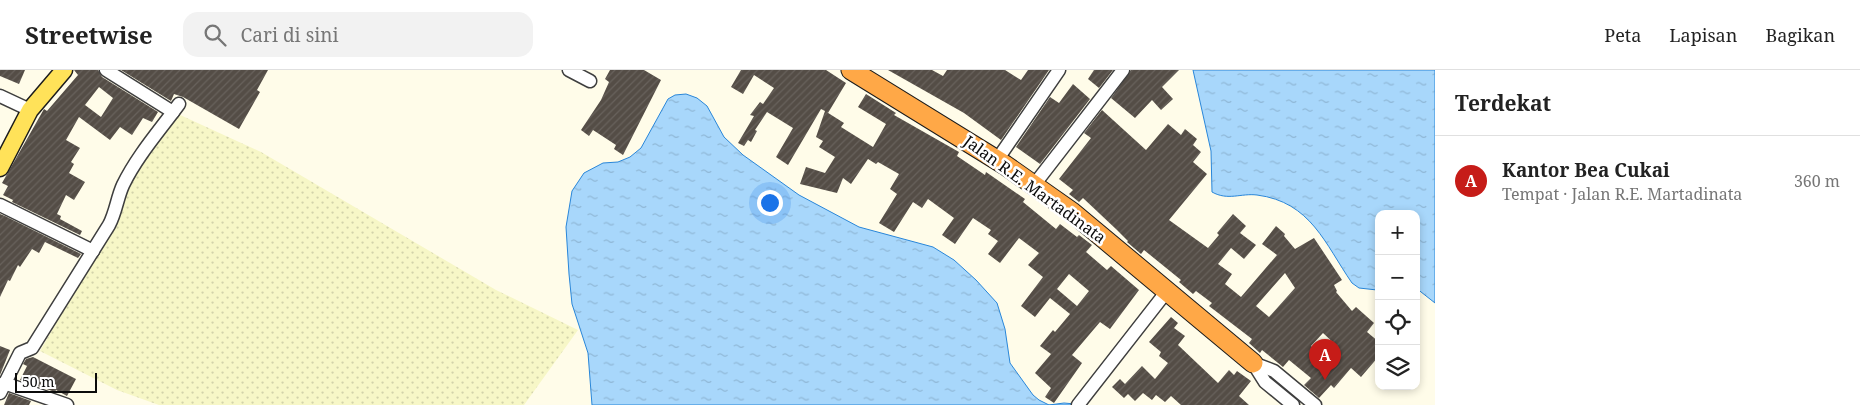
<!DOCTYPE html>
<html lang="id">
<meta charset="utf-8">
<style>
:root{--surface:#fff;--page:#f2f2f2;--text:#222;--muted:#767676;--line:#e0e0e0;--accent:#c61c18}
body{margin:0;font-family:"Noto Serif",serif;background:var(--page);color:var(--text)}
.controls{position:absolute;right:15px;bottom:15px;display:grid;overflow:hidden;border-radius:10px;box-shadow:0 2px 8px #0003}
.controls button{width:45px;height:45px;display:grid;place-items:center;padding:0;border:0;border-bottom:1px solid var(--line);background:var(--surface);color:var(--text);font:25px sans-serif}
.scale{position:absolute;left:15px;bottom:12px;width:82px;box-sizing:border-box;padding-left:5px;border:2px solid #0b0b0b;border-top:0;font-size:14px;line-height:18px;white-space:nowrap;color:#0b0b0b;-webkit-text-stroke:4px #fff;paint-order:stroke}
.you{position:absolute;left:769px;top:132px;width:18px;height:18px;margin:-12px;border:4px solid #fff;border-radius:50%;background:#1a73e8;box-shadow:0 0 0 8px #1a73e833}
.badge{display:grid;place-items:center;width:32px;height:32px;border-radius:50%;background:var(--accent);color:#fff;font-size:16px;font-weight:700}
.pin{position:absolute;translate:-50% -41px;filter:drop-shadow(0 1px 2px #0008)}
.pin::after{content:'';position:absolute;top:26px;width:18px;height:15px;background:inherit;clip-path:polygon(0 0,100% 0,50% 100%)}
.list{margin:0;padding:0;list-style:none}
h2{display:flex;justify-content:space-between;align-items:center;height:65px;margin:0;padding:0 20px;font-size:21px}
h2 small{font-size:16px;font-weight:400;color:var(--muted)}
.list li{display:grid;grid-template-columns:32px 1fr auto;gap:15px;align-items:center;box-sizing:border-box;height:90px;padding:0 20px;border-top:1px solid var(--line)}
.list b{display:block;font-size:19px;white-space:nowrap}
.list p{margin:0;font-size:16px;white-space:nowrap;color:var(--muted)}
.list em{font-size:16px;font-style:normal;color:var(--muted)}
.icon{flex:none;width:28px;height:28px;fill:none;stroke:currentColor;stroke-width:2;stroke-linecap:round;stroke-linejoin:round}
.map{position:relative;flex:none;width:1435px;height:335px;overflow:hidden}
header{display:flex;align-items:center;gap:30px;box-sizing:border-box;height:70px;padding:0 25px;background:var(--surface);border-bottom:1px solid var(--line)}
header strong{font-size:24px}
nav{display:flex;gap:28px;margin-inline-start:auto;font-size:18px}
.search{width:350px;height:45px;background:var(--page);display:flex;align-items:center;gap:12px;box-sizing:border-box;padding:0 18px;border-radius:15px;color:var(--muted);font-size:19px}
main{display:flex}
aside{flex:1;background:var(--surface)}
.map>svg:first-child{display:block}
.farmland{fill:url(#farmland-dots)}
.water{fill:url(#water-ripples);stroke:#2986d9}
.building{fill:url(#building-hatch);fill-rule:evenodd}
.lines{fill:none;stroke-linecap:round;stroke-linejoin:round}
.minor-casing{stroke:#3e3e3e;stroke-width:15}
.major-casing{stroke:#1c1c1c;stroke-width:19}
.highway-casing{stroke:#1c1c1c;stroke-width:21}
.minor{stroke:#fff;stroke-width:12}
.major{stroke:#ffe259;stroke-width:16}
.highway{stroke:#ffa847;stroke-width:19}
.labels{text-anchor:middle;stroke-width:5;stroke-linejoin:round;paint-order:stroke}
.street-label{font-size:16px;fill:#0b0b0b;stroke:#fff}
</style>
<header>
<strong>Streetwise</strong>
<div class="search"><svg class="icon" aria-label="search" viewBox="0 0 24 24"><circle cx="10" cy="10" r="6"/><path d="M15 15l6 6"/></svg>Cari di sini</div>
<nav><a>Peta</a><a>Lapisan</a><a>Bagikan</a></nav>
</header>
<main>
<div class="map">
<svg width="1435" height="335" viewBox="0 0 1435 335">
<defs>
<pattern id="farmland-dots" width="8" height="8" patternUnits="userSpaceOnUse" patternTransform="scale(1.25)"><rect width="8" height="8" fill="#f7f7c7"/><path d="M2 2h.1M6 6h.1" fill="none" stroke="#d2d2aa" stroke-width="1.8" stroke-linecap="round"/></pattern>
<pattern id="water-ripples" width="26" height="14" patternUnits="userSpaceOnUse" patternTransform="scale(1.25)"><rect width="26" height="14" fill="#a8d7fb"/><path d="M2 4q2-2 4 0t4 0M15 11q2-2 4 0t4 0" fill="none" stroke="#8fb7d6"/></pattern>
<pattern id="building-hatch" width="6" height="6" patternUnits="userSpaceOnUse" patternTransform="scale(1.25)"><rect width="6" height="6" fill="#544d46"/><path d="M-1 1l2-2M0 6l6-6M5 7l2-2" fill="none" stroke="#68625c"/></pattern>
</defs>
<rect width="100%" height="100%" fill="#fffce9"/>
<polygon class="farmland" points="178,44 261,82 496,220 578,260 524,335 159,335 117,320 40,281 123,137 129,114"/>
<g class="water">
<path d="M 1193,0 L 1435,0 L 1435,233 L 1416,218 L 1416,144 L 1379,144 L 1377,220 L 1359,218 L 1352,213 C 1325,174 1311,132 1257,125 C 1241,123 1228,131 1212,122 L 1211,81 Z"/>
<polygon points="686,24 697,28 707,36 724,67 743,85 799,125 859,157 933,177 954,190 976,210 997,233 1005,259 1010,293 1033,325 1039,330 1049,335 1064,333 1086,335 592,335 588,283 572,234 569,204 566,157 572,121 584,103 603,93 618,92 630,87 641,78 668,29 675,25"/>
</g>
<g class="building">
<polygon points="0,0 25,0 19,14 0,6"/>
<path d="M 74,0 L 98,0 L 102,7 L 158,42 L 152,52 L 143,48 L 132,65 L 120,57 L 110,70 L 79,47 L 66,70 L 80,78 L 71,92 L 74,94 L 69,103 L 85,112 L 74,130 L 66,125 L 57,144 L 61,146 L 60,149 L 82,161 L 80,165 L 12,132 L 13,130 L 3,125 L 8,116 L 2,113 L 44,39 L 47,41 L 78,5 ZM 99,17 L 113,28 L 101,47 L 85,35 Z"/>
<polygon points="121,0 268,0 257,20 260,22 239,59 183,27 174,24 171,31"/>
<polygon points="610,0 644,0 661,10 623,85 614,79 616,75 593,60 589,66 581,60 601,30 609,12 605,9"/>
<path d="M 741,0 L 826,0 L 846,13 L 828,43 L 825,41 L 844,53 L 841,57 L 873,77 L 886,54 L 858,37 L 866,24 L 896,43 L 894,45 L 959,82 L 957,86 L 985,105 L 986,102 L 1025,129 L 1023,132 L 1056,159 L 1060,154 L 1077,167 L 1079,165 L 1092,175 L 1086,182 L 1107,200 L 1111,196 L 1139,220 L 1110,259 L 1100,252 L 1072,285 L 1082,293 L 1054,333 L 1045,327 L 1051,318 L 1035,303 L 1051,284 L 1040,276 L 1053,260 L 1055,262 L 1070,244 L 1050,228 L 1035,247 L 1021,236 L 1043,207 L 1028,195 L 1039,183 L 1019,168 L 1000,193 L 988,184 L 998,171 L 988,164 L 991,160 L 973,148 L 955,174 L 942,165 L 954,148 L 928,129 L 922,138 L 913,132 L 894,162 L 879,153 L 897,124 L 890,119 L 899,104 L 878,92 L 876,94 L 868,89 L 851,114 L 843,108 L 837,123 L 800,114 L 806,97 L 825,103 L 835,87 L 819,77 L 823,71 L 816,67 L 825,41 L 821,39 L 788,95 L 776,87 L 793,58 L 767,42 L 755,60 L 757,61 L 751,72 L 748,70 L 744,76 L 738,73 L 754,46 L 750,45 L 760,32 L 763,34 L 774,18 L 754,5 L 743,24 L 731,17 ZM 1069,204 L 1089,221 L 1077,236 L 1057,219 Z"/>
<polygon points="888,0 932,0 943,6 947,0 1005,0 1021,10 1028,0 1049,0 1001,70 964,43"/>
<polygon points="1094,0 1113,0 1099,18 1088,9"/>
<polygon points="1131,0 1179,0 1162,17 1173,29 1161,40 1152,30 1135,48 1111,28"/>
<polygon points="1073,14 1090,29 1040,94 1016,77 1050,27 1059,33"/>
<path d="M 1102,40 L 1146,80 L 1168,54 L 1181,65 L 1185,59 L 1197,69 L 1193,75 L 1201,82 L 1193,92 L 1207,104 L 1169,150 L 1208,178 L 1219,165 L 1217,163 L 1233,144 L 1246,156 L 1240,163 L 1256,175 L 1244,189 L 1231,178 L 1218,194 L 1232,204 L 1225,214 L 1241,227 L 1277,185 L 1262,174 L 1276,156 L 1285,164 L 1284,166 L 1295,179 L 1314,168 L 1342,210 L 1334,215 L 1337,221 L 1336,222 L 1352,241 L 1356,237 L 1374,253 L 1367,262 L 1379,272 L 1379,286 L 1361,307 L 1351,298 L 1334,318 L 1331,315 L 1319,328 L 1304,315 L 1311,308 L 1289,290 L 1283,297 L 1262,280 L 1260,283 L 1249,273 L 1252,269 L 1209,236 L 1212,233 L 1196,221 L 1193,224 L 1179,212 L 1181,210 L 1144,180 L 1141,184 L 1127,172 L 1128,171 L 1117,160 L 1083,128 L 1079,132 L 1069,124 L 1073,120 L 1059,109 L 1091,68 L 1084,63 ZM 1285,203 L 1295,218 L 1269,247 L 1256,236 ZM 1323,263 L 1338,277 L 1326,290 L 1311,276 Z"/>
<polygon points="0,144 5,146 81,184 78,188 45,172 39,183 32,179 20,197 18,195 10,211 8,210 0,227"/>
<polygon points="1171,247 1178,253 1174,258 1185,266 1178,275 1218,313 1229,300 1234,305 1237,301 1251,311 1239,326 1249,335 1181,335 1171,326 1165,332 1156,325 1152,330 1143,323 1135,331 1128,324 1124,328 1112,317 1120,309 1125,314 1142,296 1155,309 1168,293 1159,286 1161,282 1149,272"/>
<polygon points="0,276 10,280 0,305"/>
<polygon points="33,287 76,309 67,326 56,320 55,322 20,310 27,296 23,294 26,289"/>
<polygon points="9,323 31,331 29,335 4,335"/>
</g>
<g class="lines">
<defs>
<g id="minor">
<polyline points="106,0 173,42"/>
<polyline points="569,0 590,11"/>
<polyline points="0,26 30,40"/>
<polyline points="997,90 1059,0"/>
<polyline points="1034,115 1123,0"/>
<polyline points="0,135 93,181"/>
<polyline points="1253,293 1274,301 1315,335"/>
<polyline points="1253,293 1265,312 1293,335"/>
<polyline points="4,313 67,335"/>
<path d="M 0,323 L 20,283 L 32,278 L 109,155 C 116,142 117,128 123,115 C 137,86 160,60 179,34"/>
<polyline points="1078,335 1167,221"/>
</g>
<polyline id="major" points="0,98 30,40 64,0"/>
<polyline id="highway" points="851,0 1005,95 1072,142 1253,293"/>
</defs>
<use href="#minor" class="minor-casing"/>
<use href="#major" class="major-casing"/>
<use href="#highway" class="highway-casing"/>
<use href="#minor" class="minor"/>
<use href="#major" class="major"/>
<use href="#highway" class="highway"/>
</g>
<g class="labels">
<g class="street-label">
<text transform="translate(1035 119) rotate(36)" y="6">Jalan R.E. Martadinata</text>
</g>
</g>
</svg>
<div class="controls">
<button>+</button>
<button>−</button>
<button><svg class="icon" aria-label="locate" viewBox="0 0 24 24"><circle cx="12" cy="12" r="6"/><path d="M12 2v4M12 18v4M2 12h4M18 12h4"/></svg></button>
<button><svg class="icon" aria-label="layers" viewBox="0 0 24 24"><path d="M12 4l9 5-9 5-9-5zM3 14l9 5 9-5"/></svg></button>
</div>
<div class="scale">50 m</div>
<div class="you"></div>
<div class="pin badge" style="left:1325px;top:310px">A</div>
</div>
<aside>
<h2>Terdekat<small></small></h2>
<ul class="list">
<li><span class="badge">A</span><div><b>Kantor Bea Cukai</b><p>Tempat · Jalan R.E. Martadinata</p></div><em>360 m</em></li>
</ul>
</aside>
</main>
